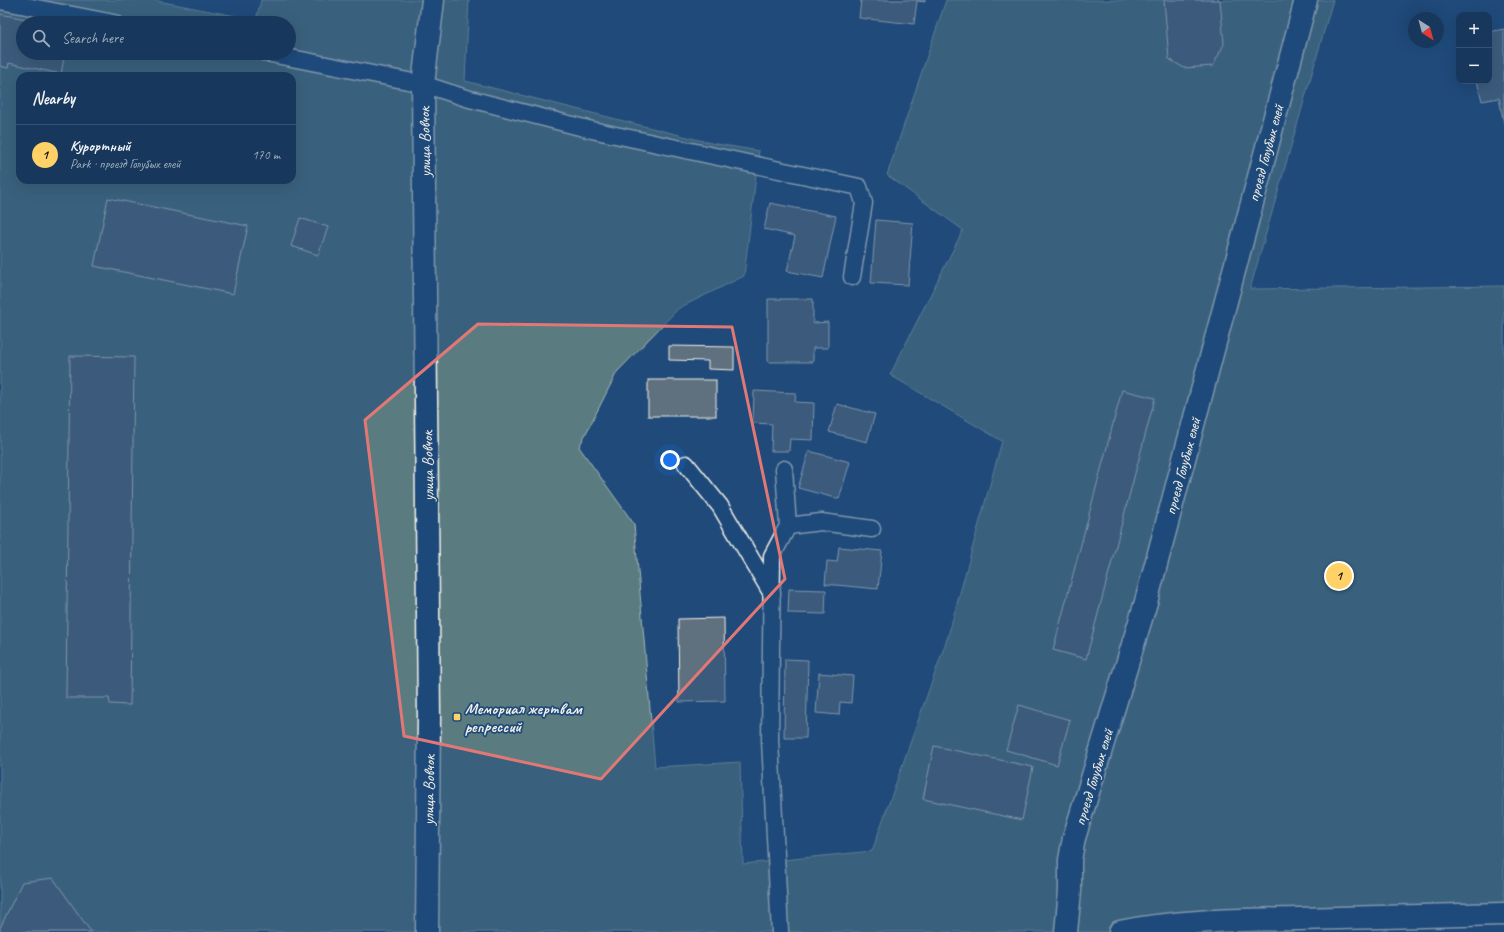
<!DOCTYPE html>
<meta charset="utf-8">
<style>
:root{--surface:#17385c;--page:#244365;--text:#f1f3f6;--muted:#9eacbb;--line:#365272;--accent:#ffd166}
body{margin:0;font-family:Caveat,sans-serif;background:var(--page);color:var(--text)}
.controls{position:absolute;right:12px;top:12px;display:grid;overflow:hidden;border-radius:8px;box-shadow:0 4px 16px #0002}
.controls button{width:36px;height:36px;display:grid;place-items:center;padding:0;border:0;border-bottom:1px solid var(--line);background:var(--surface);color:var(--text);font:20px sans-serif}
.compass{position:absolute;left:1408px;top:12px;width:36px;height:36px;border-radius:50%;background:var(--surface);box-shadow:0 4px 16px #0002;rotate:144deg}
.you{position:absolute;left:670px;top:460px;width:14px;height:14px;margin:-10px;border:3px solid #fff;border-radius:50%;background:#1a73e8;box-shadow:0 0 0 6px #1a73e833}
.badge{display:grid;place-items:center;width:26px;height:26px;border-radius:50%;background:var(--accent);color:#111;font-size:13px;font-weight:700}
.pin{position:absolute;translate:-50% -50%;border:2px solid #fff;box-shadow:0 1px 4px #0006}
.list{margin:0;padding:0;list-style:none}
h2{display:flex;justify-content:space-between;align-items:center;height:52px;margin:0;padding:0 16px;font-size:17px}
h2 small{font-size:13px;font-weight:400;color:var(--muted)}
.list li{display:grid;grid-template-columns:26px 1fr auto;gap:12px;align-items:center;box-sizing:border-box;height:60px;padding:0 16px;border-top:1px solid var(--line)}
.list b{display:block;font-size:15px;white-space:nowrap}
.list p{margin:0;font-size:13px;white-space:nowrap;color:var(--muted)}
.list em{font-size:13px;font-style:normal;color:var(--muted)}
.icon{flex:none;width:22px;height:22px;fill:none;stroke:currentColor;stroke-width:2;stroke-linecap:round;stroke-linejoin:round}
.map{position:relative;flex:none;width:1504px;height:932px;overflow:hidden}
.search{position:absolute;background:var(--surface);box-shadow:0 4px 16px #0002;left:16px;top:16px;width:280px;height:44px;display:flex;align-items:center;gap:10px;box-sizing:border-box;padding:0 14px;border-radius:22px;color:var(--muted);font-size:15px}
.panel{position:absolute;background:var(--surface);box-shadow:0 4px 16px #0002;left:16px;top:72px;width:280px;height:112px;border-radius:12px}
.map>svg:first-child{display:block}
.green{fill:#5a7c81;stroke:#a7b6b4;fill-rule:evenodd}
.building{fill:#5f6f7f;stroke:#f4f1e8}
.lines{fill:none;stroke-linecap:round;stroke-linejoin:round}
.service-casing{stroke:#f4f1e8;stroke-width:19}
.minor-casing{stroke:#f4f1e8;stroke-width:25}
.tertiary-casing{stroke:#f4f1e8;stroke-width:25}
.service{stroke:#1f4a7a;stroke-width:16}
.minor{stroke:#1f4a7a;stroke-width:22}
.tertiary{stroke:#1f4a7a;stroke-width:22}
.marked{fill:none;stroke:#e27875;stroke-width:3;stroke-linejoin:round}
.poi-dot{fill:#ffd166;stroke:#1f4a7a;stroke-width:1.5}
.labels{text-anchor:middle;stroke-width:3.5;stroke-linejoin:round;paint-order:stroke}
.street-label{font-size:16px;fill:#f4f1e8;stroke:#1f4a7a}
.poi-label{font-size:16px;font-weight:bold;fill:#f4f1e8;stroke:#1f4a7a;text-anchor:start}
</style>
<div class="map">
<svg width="1504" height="932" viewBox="0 0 1504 932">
<rect width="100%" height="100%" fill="#1f4a7a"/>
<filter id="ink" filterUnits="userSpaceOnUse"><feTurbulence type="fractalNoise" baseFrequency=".025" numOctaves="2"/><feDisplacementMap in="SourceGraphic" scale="8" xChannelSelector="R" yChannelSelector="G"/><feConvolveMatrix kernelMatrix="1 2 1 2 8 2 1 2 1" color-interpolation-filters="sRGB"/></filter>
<g filter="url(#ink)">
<path class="green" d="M 0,0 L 153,0 L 256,20 L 261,0 L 469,0 L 465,81 L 711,143 L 759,151 L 744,276 L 679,308 L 617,372 L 579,447 L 634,524 L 655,767 L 740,762 L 743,864 L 872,851 L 948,636 L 1002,441 L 890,375 L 963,230 L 887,175 L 946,0 L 1333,0 L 1250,289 L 1504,286 L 1504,914 L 1120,932 L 0,932 ZM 23,23 L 289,23 L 289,53 L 23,53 ZM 20,76 L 292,76 L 292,180 L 20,180 Z"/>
<g class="building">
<polygon points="861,0 925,0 925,2 917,1 914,24 859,18"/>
<polygon points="1164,0 1220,0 1224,44 1213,66 1184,68 1169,59"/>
<polygon points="0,14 47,23 23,23 23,53 65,53 61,74 9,63 8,68 0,66"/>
<polygon points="1504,29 1504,124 1499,98 1482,101 1477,81 1489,81 1489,32"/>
<polygon points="108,198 248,226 233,294 94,266"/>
<polygon points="770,203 836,216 823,278 787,271 795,236 764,229"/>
<polygon points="300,218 328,227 318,255 291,246"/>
<polygon points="876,220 913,223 908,285 871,283"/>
<polygon points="768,299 813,299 813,323 828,322 828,348 813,348 813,362 768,362"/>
<polygon points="669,346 734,347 734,370 708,369 708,361 669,360"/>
<polygon points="70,356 134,357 130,705 110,704 109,698 66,698"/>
<rect x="648" y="380" width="68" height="36"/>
<polygon points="1122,390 1155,398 1086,659 1053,650"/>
<polygon points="754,391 796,393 795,402 814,403 813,440 790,439 789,451 771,451 772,424 753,423"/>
<polygon points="837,404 875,414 867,442 829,432"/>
<polygon points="809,451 850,462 839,499 798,488"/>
<polygon points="839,547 882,551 878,589 825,584 827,561 837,562"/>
<polygon points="789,589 826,590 825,614 788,613"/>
<polygon points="724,618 725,701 679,702 678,619"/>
<polygon points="785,659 808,660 806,738 784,738"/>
<polygon points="819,673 853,676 851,703 840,702 839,715 816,713"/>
<polygon points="1019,705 1070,720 1057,765 1006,750"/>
<polygon points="934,746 1033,767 1022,820 923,799"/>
<polygon points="53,878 91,932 0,932 0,928 22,882"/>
</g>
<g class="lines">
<defs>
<g id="service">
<polyline points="0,1 114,23"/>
<polyline points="266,53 423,84 466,98 592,130 859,187 864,203 852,277"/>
<polyline points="686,464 720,506 772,594"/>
<polyline points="788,526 821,522 872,529"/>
<polyline points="780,932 770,740 772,556 788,526 784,469"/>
</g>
<polyline id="minor" points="1066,932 1070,891 1070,860 1074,838 1146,602 1306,0"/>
<g id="tertiary">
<polyline points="427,932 429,717 423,84 433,0"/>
<path d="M 1120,932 C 1178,920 1239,920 1298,919 C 1367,917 1435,916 1504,914"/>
</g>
</defs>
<use href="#service" class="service-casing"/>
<use href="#minor" class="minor-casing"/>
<use href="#tertiary" class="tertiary-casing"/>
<use href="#service" class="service"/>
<use href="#minor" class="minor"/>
<use href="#tertiary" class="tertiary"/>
</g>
</g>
<path d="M0 0H1504V932H0ZM 478,324 L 732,327 L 785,579 L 601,779 L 404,736 L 365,420 Z" fill="#1f4a7a" fill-opacity=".55" fill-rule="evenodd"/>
<path class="marked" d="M 478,324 L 732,327 L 785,579 L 601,779 L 404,736 L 365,420 Z"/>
<rect class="poi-dot" x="453" y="713" width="8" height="8" rx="2"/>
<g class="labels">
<g class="street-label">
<text transform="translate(424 142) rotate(-91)" y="6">улица Вовчок</text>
<text transform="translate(1265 153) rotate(-75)" y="6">проезд Голубых елей</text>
<text transform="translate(427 466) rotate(-91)" y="6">улица Вовчок</text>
<text transform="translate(1182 466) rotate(-75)" y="6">проезд Голубых елей</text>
<text transform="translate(1093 777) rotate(-73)" y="6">проезд Голубых елей</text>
<text transform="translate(428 790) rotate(-89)" y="6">улица Вовчок</text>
</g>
<g class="poi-label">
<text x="465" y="714">Мемориал жертвам<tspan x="465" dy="18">репрессий</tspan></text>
</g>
</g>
</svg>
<div class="controls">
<button>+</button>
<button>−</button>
</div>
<svg class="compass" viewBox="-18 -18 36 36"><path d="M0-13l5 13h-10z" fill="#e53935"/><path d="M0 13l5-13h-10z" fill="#9eacbb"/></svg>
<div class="you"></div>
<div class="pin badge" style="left:1339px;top:576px">1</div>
<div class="search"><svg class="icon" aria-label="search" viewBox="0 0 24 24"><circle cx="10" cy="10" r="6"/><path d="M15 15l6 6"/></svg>Search here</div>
<section class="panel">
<h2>Nearby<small></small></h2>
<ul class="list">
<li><span class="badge">1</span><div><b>Курортный</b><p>Park · проезд Голубых елей</p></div><em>170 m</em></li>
</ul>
</section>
</div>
